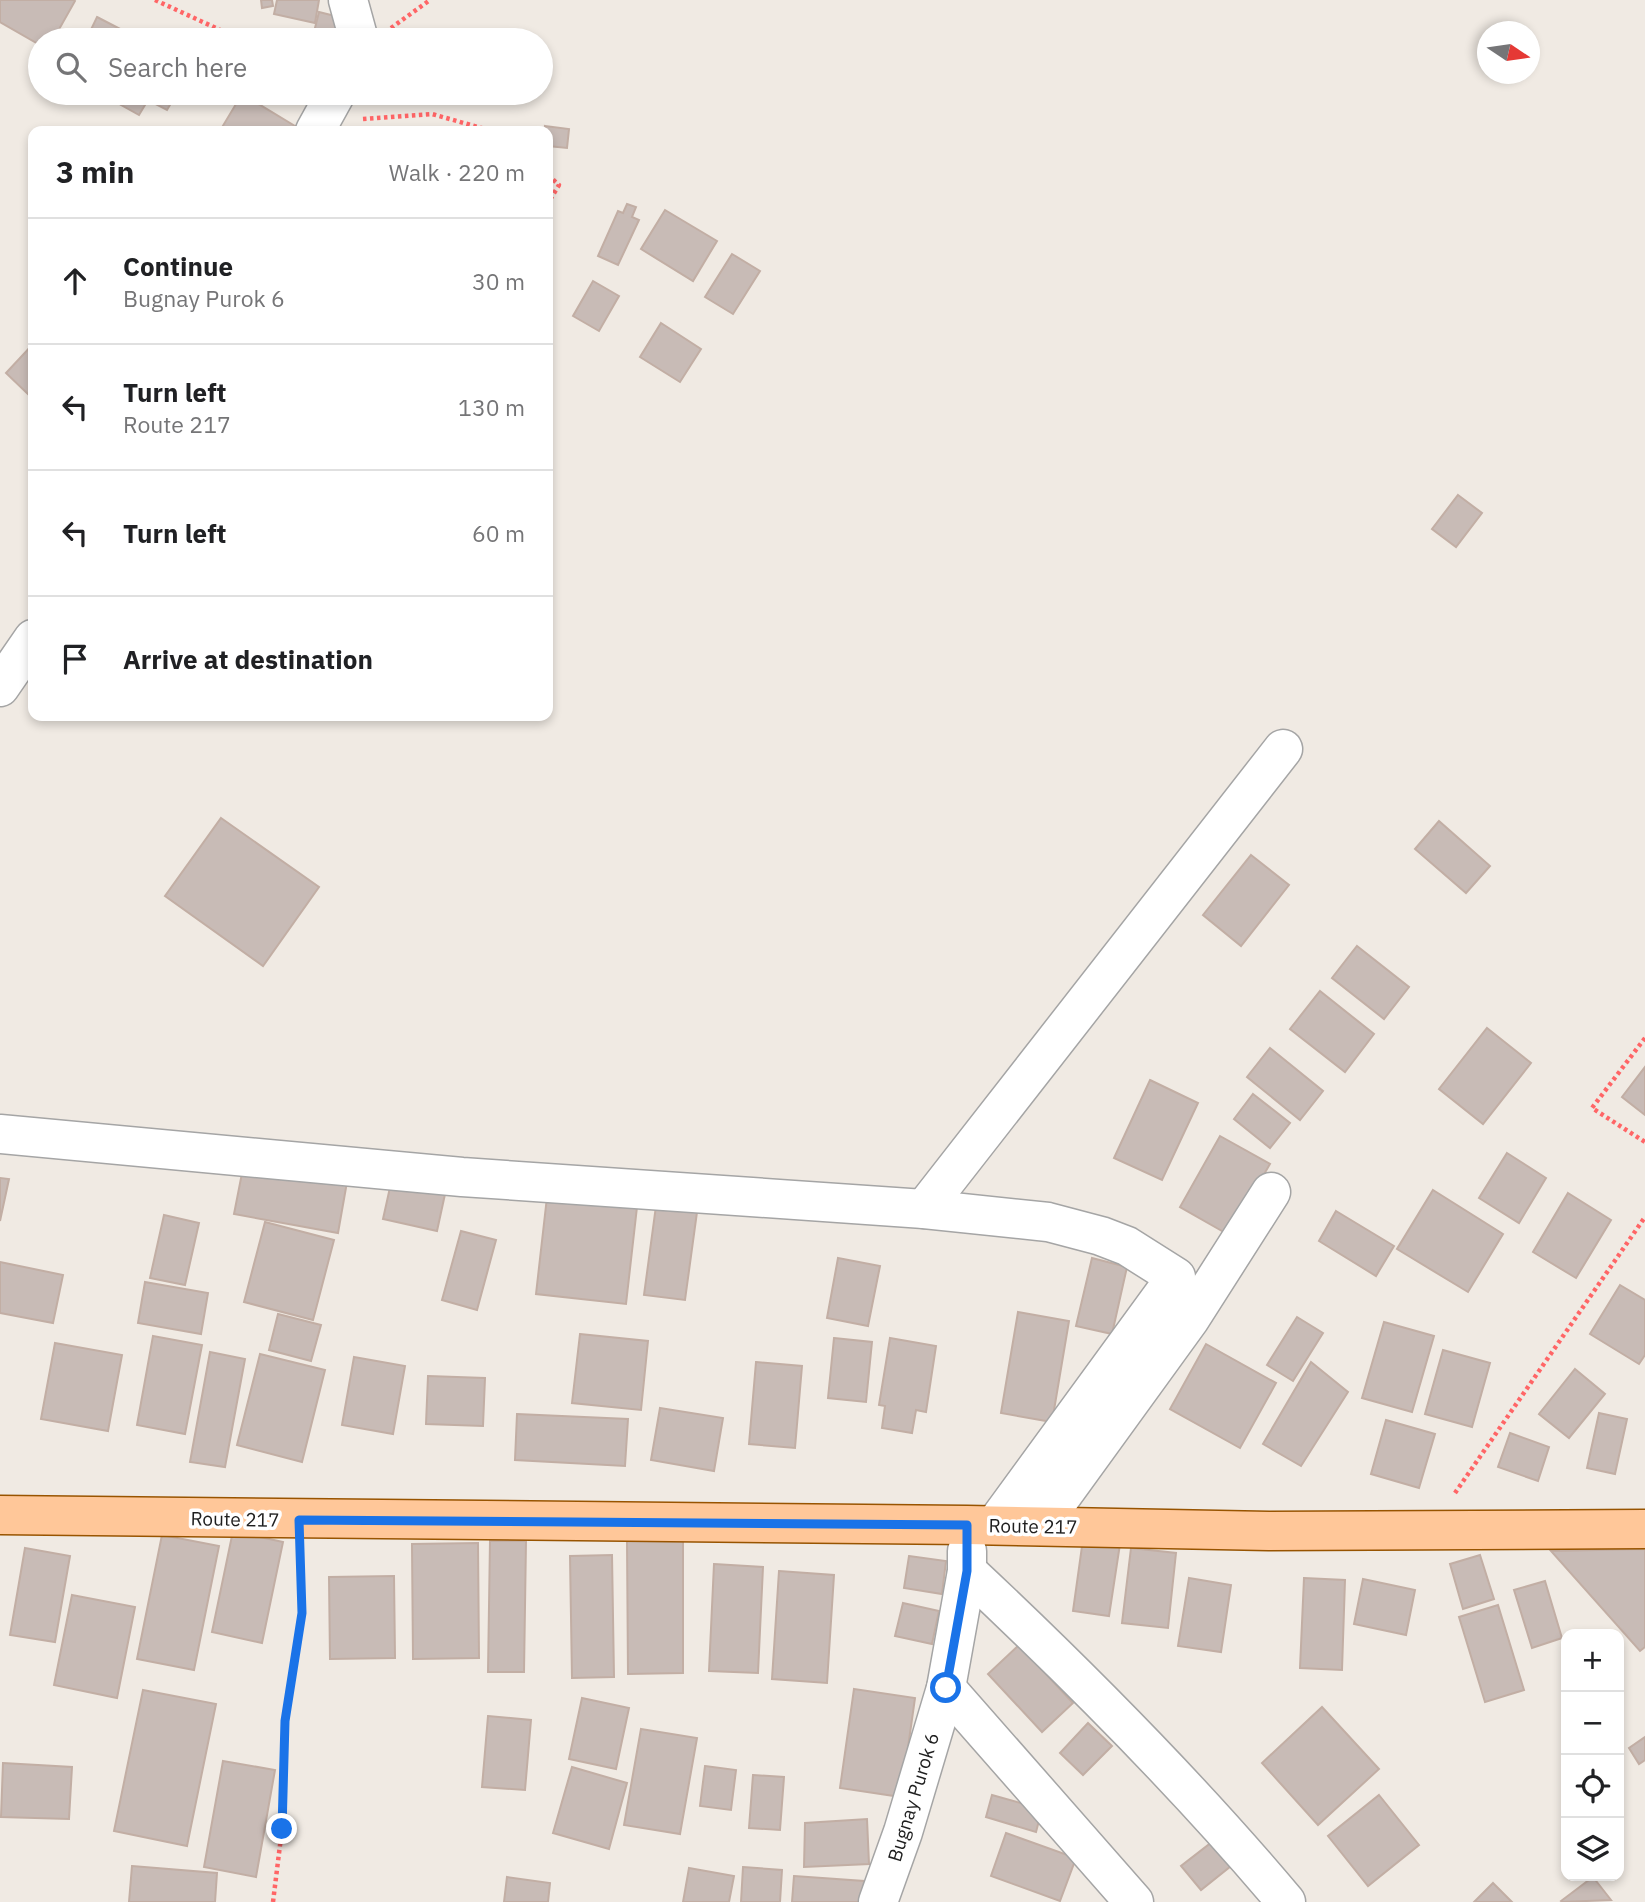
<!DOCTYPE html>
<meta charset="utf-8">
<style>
:root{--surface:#fff;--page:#f2f2f2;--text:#202124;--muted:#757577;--line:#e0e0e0}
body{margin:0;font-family:"IBM Plex Sans",sans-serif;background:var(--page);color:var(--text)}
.controls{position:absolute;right:21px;bottom:21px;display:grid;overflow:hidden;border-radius:14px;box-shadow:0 4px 10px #0003}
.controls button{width:63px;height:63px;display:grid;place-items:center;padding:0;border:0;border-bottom:2px solid var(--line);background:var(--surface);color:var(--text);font:35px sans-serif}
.compass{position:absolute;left:1477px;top:21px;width:63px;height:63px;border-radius:50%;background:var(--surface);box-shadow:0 4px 10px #0003;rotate:103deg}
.stop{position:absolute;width:21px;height:21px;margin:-16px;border:5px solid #1a73e8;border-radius:50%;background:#fff}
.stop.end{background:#1a73e8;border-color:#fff;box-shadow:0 2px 7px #0008}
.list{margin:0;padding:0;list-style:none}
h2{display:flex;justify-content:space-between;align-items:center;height:91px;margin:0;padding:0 28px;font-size:30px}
h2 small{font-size:23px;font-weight:400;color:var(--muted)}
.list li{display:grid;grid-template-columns:46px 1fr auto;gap:21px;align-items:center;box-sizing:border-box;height:126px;padding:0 28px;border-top:2px solid var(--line)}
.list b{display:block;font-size:26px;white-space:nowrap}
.list p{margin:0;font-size:23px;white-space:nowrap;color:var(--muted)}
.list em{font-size:23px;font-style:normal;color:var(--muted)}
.icon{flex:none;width:38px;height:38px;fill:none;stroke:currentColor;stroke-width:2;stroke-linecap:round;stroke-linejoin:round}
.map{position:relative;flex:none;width:1645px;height:1902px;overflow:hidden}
.search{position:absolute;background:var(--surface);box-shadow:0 4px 10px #0003;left:28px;top:28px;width:525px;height:77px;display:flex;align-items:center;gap:18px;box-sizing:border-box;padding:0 24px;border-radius:38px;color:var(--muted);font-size:26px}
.panel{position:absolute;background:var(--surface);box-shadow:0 4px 10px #0003;left:28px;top:126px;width:525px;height:595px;border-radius:14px}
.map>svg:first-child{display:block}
.building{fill:#c8bbb6;stroke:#c2aea4;stroke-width:2}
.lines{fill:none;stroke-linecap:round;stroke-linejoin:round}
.minor-casing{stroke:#a5a5a5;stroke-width:41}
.major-casing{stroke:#985400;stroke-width:41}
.path{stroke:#ff6566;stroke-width:4.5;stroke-dasharray:3.5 3.5;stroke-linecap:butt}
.minor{stroke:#fff;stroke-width:38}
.major{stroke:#ffc799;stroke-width:38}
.route{stroke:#1a73e8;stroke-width:9}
.labels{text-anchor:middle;stroke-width:7;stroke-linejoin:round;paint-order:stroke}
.street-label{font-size:19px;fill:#1e1e1e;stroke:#fff}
</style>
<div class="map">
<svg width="1645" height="1902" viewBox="0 0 1645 1902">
<rect width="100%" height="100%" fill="#f0eae3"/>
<g class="building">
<polygon points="0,0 74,0 75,1 53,40 40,40 40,45 0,22"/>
<polygon points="261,0 272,0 273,6 262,8"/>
<polygon points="277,0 319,0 315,23 274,14"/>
<polygon points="319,12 351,20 347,39 314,32"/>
<polygon points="97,17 126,32 122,40 86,40"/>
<polygon points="138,31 154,40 133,40"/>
<polygon points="121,93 177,93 167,110 148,100 139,115 116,102"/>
<polygon points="242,94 295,126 292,131 225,131 221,129"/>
<polygon points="545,126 569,129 567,148 548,146"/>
<polygon points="627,204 636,207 632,217 639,220 618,265 598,256 618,211 623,213"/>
<polygon points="665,210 717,241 693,281 641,249"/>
<polygon points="732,254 760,271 733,314 705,297"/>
<polygon points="593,281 619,296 599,331 573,316"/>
<polygon points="661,323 701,349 680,382 640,357"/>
<polygon points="33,344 33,399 6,373"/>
<polygon points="1458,495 1482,513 1456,547 1432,529"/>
<polygon points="221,818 319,887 263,966 165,896"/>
<polygon points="1439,821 1490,866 1466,893 1415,849"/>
<polygon points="1251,855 1289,885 1241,946 1203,915"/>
<polygon points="1357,946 1409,987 1384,1019 1332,978"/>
<polygon points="1320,991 1374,1034 1345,1072 1290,1029"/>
<polygon points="1487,1028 1531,1063 1483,1124 1439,1089"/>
<polygon points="1270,1048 1323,1091 1300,1120 1247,1077"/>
<polygon points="1645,1067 1645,1115 1622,1097"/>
<polygon points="1150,1080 1198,1103 1162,1180 1114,1158"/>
<polygon points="1253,1094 1290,1123 1270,1148 1234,1119"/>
<polygon points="1220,1136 1270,1164 1229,1235 1180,1207"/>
<polygon points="1507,1153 1546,1178 1519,1223 1479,1198"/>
<polygon points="244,1163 347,1182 338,1233 234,1214"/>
<polygon points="393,1174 447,1185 437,1231 383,1219"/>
<polygon points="0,1178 9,1179 0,1221"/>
<polygon points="1433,1190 1503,1234 1468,1292 1397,1249"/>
<polygon points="1568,1193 1611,1220 1576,1278 1533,1252"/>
<polygon points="547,1197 637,1207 626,1304 536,1294"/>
<polygon points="656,1206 697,1212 685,1300 644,1295"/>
<polygon points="1336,1211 1394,1246 1376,1276 1319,1241"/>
<polygon points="164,1215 199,1223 185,1285 150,1278"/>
<polygon points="265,1222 334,1240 313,1320 244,1302"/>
<polygon points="461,1231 496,1240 477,1310 442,1300"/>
<polygon points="838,1258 880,1266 868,1326 827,1318"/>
<polygon points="1092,1258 1127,1267 1112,1334 1076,1326"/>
<polygon points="0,1262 63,1275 53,1323 0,1313"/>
<polygon points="145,1282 208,1293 201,1334 138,1323"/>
<polygon points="1620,1285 1645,1300 1645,1355 1639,1364 1590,1334"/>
<polygon points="1018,1312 1069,1321 1052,1422 1001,1413"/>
<polygon points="278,1314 321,1325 311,1361 269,1350"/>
<polygon points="1297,1317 1323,1333 1293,1381 1267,1365"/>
<polygon points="1384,1322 1434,1336 1412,1412 1362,1398"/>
<polygon points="580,1334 648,1341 641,1410 572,1403"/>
<polygon points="153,1336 202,1345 185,1434 137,1425"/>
<polygon points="834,1338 872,1342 866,1402 828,1398"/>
<polygon points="890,1338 936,1346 926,1412 916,1410 912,1433 882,1428 885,1406 879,1405"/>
<polygon points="55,1343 122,1355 108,1431 41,1419"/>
<polygon points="1206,1344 1276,1383 1240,1448 1170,1409"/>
<polygon points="1443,1350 1490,1363 1472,1427 1425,1414"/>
<polygon points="210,1352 245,1359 225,1467 190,1462"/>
<polygon points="260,1354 325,1370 302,1462 237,1445"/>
<polygon points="354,1357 405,1366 393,1434 342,1425"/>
<polygon points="756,1362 802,1366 795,1448 749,1444"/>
<polygon points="1311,1362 1348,1392 1301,1466 1263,1444"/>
<polygon points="1575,1369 1605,1394 1569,1438 1539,1414"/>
<polygon points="428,1376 485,1378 483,1426 426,1424"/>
<polygon points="660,1408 723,1418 714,1471 651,1460"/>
<polygon points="1599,1413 1627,1419 1615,1474 1587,1468"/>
<polygon points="517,1414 628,1419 625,1466 515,1460"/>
<polygon points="1386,1420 1435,1434 1419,1488 1371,1474"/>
<polygon points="1510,1433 1549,1447 1538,1481 1498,1467"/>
<polygon points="233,1531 283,1542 262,1643 212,1632"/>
<polygon points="162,1535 219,1546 194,1670 137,1659"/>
<polygon points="1083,1539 1120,1544 1109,1616 1073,1611"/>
<polygon points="490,1541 526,1541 524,1672 488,1672"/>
<polygon points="627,1541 683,1541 683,1673 628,1674"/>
<polygon points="478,1543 479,1658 413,1659 412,1544"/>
<polygon points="25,1548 70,1556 55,1642 10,1635"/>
<polygon points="1131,1548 1176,1553 1168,1628 1122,1623"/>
<polygon points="1645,1549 1645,1647 1640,1651 1551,1551"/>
<polygon points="612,1555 614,1677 572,1678 570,1556"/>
<polygon points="1480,1555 1494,1599 1463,1609 1450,1564"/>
<polygon points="909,1556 946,1561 942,1594 904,1588"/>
<polygon points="714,1564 763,1567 758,1673 709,1671"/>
<polygon points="779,1571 834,1575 827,1683 772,1679"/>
<polygon points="394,1576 395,1658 330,1659 329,1577"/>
<polygon points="1189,1578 1231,1585 1221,1652 1178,1646"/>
<polygon points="1304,1578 1345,1580 1342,1670 1300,1668"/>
<polygon points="1363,1579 1415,1590 1406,1635 1354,1624"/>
<polygon points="1545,1581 1562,1638 1532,1648 1514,1590"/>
<polygon points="72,1595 135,1607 117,1698 54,1685"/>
<polygon points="903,1603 939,1611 932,1644 895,1636"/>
<polygon points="1498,1605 1524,1690 1485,1702 1459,1617"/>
<polygon points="1019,1645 1073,1703 1042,1732 988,1674"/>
<polygon points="854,1689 915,1698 901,1797 840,1788"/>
<polygon points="143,1690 216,1704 187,1846 114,1831"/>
<polygon points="582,1698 629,1708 616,1769 569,1759"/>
<polygon points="1322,1707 1379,1769 1318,1825 1262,1763"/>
<polygon points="488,1716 531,1720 525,1790 482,1787"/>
<polygon points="1088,1723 1112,1746 1083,1775 1060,1753"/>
<polygon points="641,1729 697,1738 680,1834 624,1825"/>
<polygon points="1645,1737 1645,1760 1639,1764 1629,1748"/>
<polygon points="223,1761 275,1770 256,1877 204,1867"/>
<polygon points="3,1763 72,1767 69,1819 1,1817"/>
<polygon points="705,1766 736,1770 731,1810 700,1806"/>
<polygon points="572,1767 627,1783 609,1849 553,1833"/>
<polygon points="753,1775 784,1777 780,1830 749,1828"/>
<polygon points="992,1795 1042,1809 1036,1832 986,1817"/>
<polygon points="1379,1795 1419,1845 1368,1886 1328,1836"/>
<polygon points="867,1819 869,1864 804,1867 805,1823"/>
<polygon points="1006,1833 1076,1858 1060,1901 991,1876"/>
<polygon points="1212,1842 1231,1866 1201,1890 1181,1866"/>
<polygon points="132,1866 217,1873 215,1902 129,1902"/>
<polygon points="743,1867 782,1870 780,1902 741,1902"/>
<polygon points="689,1868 734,1876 729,1902 683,1902"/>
<polygon points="794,1876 864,1881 862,1902 792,1902"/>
<polygon points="507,1877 550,1883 548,1902 504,1902"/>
<polygon points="1593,1877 1611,1900 1562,1902 1561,1901"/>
<polygon points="1493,1883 1512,1902 1474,1902"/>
</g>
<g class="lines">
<defs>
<g id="minor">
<polyline points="348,0 359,40"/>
<polyline points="315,131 336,93"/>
<polyline points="0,687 33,639"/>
<polyline points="0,1134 462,1177 924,1209 1048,1222 1101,1236 1127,1246 1176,1277 995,1525"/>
<polyline points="924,1209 1283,749"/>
<polyline points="1040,1526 1190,1319 1271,1192"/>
<path d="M 967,1571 C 1079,1676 1187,1784 1286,1902"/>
<polyline points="946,1688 1134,1902"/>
<polyline points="878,1902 903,1832 946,1688 967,1571 967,1551"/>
</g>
<polyline id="major" points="0,1515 967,1525 1269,1531 1645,1529"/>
</defs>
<use href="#minor" class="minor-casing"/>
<use href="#major" class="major-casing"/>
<g class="path">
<polyline points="155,0 242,40"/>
<polyline points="391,28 430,0"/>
<polyline points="363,119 432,114 492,131"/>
<polyline points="548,175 559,185 548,203"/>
<polyline points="1645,1038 1592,1108 1645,1142"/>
<polyline points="1455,1493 1645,1217"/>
<polyline points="273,1902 282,1829 285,1721 302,1613 300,1552"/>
</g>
<use href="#minor" class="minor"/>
<use href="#major" class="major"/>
</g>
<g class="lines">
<polyline class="route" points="282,1829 285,1721 302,1613 299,1520 967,1525 967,1571 946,1688"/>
</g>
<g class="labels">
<g class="street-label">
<text transform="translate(235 1519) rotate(1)" y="7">Route 217</text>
<text transform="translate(1033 1526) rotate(1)" y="7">Route 217</text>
<text transform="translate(913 1797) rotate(-73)" y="7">Bugnay Purok 6</text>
</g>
</g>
</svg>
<div class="controls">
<button>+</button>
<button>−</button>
<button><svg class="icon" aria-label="locate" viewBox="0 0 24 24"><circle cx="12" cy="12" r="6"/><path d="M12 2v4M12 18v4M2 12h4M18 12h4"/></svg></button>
<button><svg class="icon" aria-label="layers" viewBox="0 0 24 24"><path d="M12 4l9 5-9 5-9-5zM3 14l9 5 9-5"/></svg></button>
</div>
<svg class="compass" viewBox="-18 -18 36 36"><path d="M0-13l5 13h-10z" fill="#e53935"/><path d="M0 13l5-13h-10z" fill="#757577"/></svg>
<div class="stop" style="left:946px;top:1688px"></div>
<div class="stop end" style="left:282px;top:1829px"></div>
<div class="search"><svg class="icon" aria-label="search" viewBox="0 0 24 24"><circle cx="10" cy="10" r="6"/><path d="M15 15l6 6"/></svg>Search here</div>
<section class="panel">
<h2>3 min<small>Walk · 220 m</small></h2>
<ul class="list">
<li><svg class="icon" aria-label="ahead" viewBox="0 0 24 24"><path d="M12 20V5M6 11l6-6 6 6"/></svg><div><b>Continue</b><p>Bugnay Purok 6</p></div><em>30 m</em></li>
<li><svg class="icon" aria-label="left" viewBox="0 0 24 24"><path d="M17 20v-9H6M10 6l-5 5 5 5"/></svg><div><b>Turn left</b><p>Route 217</p></div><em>130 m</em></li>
<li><svg class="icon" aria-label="left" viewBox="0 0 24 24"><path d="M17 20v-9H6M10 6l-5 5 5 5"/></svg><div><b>Turn left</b></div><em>60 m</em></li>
<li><svg class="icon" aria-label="arrive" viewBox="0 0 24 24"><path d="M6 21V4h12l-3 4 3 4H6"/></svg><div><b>Arrive at destination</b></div></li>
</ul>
</section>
</div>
